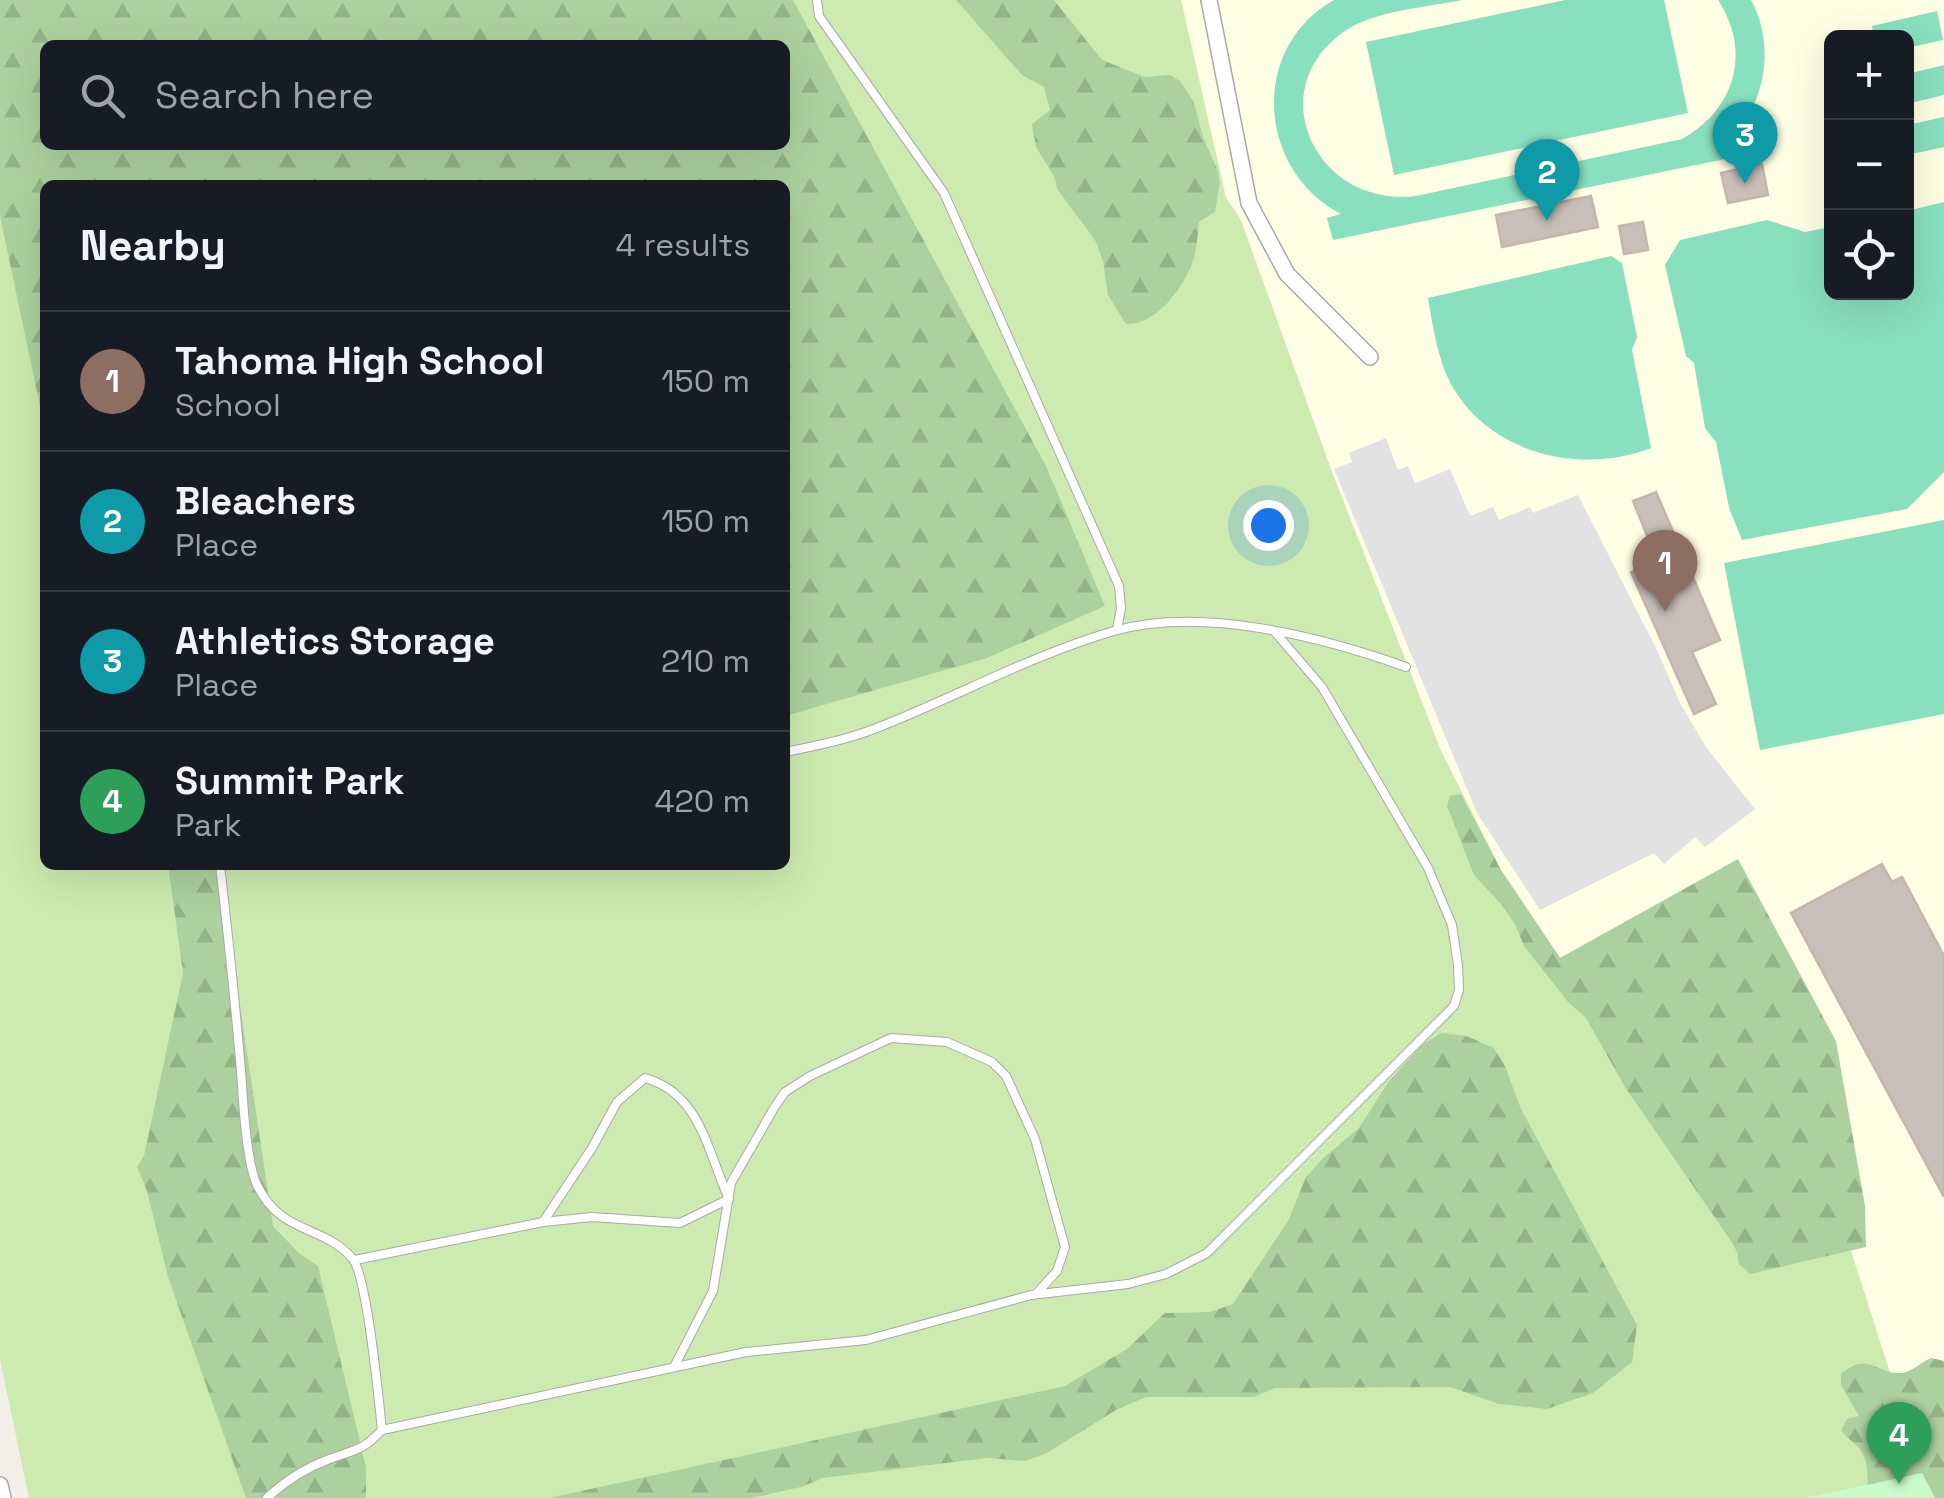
<!DOCTYPE html>
<meta charset="utf-8">
<style>
:root{--surface:#171b24;--page:#20242c;--text:#f1f3f6;--muted:#9ea1a6;--line:#363941;--accent:#7c3aed}
body{margin:0;font-family:"Space Grotesk",sans-serif;background:var(--page);color:var(--text)}
.controls{position:absolute;right:30px;top:30px;display:grid;overflow:hidden;border-radius:15px;box-shadow:0 10px 40px #0002}
.controls button{width:90px;height:90px;display:grid;place-items:center;padding:0;border:0;border-bottom:2px solid var(--line);background:var(--surface);color:var(--text);font:50px sans-serif}
.you{position:absolute;left:1268px;top:525px;width:35px;height:35px;margin:-25px;border:8px solid #fff;border-radius:50%;background:#1a73e8;box-shadow:0 0 0 15px #1a73e833}
.badge{display:grid;place-items:center;width:65px;height:65px;border-radius:50%;background:var(--accent);color:#fff;font-size:32px;font-weight:700}
.pin{position:absolute;translate:-50% -82px;filter:drop-shadow(0 2px 5px #0008)}
.pin::after{content:'';position:absolute;top:52px;width:35px;height:30px;background:inherit;clip-path:polygon(0 0,100% 0,50% 100%)}
.list{margin:0;padding:0;list-style:none}
h2{display:flex;justify-content:space-between;align-items:center;height:130px;margin:0;padding:0 40px;font-size:42px}
h2 small{font-size:32px;font-weight:400;color:var(--muted)}
.list li{display:grid;grid-template-columns:65px 1fr auto;gap:30px;align-items:center;box-sizing:border-box;height:140px;padding:0 40px;border-top:2px solid var(--line)}
.list b{display:block;font-size:38px;white-space:nowrap}
.list p{margin:0;font-size:32px;white-space:nowrap;color:var(--muted)}
.list em{font-size:32px;font-style:normal;color:var(--muted)}
.icon{flex:none;width:55px;height:55px;fill:none;stroke:currentColor;stroke-width:2;stroke-linecap:round;stroke-linejoin:round}
.map{position:relative;flex:none;width:1944px;height:1498px;overflow:hidden}
.search{position:absolute;background:var(--surface);box-shadow:0 10px 40px #0002;left:40px;top:40px;width:750px;height:110px;display:flex;align-items:center;gap:25px;box-sizing:border-box;padding:0 35px;border-radius:15px;color:var(--muted);font-size:38px}
.panel{position:absolute;background:var(--surface);box-shadow:0 10px 40px #0002;left:40px;top:180px;width:750px;height:690px;border-radius:15px}
.map>svg:first-child{display:block}
.education{fill:#ffffe5;fill-rule:evenodd}
.grass{fill:#cdebb0;fill-rule:evenodd}
.forest{fill:url(#forest-firs);fill-rule:evenodd}
.park{fill:#c8facc}
.pitch{fill:#88e0be}
.parking{fill:#e2e2e2}
.building{fill:#c7bfb8;stroke:#c4b6ab;stroke-width:2.5}
.lines{fill:none;stroke-linecap:round;stroke-linejoin:round}
.lane-casing{stroke:#a9a9a9;stroke-width:10}
.street-casing{stroke:#a9a9a9;stroke-width:18}
.lane{stroke:#fff;stroke-width:8}
.street{stroke:#fff;stroke-width:15}
</style>
<div class="map">
<svg width="1944" height="1498" viewBox="0 0 1944 1498">
<defs>
<pattern id="forest-firs" width="22" height="20" patternUnits="userSpaceOnUse" patternTransform="scale(2.5)"><rect width="22" height="20" fill="#add19e"/><path d="M5 1l3.5 6h-7zM16 11l3.5 6h-7z" fill="#95b388"/></pattern>
</defs>
<rect width="100%" height="100%" fill="#f2efe9"/>
<path class="education" d="M 1181,0 L 1944,0 L 1944,1498 L 1682,890 L 1560,958 L 1501,870 L 1441,751 L 1332,472 L 1240,218 L 1226,198 ZM 1832,38 L 1906,38 L 1906,292 L 1832,292 Z"/>
<path class="grass" d="M 0,0 L 1181,0 L 1226,198 L 1240,218 L 1332,472 L 1441,751 L 1501,870 L 1560,958 L 1683,890 L 1806,1110 L 1922,1473 L 1807,1498 L 29,1498 L 0,1360 ZM 45,45 L 785,45 L 785,145 L 45,145 ZM 45,185 L 785,185 L 785,865 L 45,865 Z"/>
<g class="forest">
<path d="M 0,0 L 793,0 L 1046,466 L 1105,606 L 987,658 L 785,716 L 785,185 L 45,185 L 45,430 L 0,216 ZM 45,45 L 785,45 L 785,145 L 45,145 Z"/>
<path d="M 956,0 L 1054,0 L 1102,60 L 1145,77 L 1170,75 L 1180,81 L 1194,102 L 1203,137 L 1218,171 L 1220,183 L 1215,212 L 1199,222 C 1198,232 1197,244 1195,254 C 1188,283 1157,326 1126,324 L 1108,295 L 1103,261 L 1095,240 L 1057,189 L 1055,178 L 1036,147 L 1032,124 L 1050,110 L 1044,87 L 1022,75 Z"/>
<polygon points="1461,794 1501,870 1560,958 1738,859 1836,1041 1865,1206 1866,1247 1750,1274 1739,1264 1737,1252 1731,1241 1625,1087 1586,1018 1568,1002 1524,946 1515,924 1500,903 1474,875 1447,806 1450,796"/>
<polygon points="168,865 219,865 273,1226 299,1253 318,1266 366,1467 366,1498 246,1498 168,1277 147,1191 137,1167 144,1156 183,973"/>
<polygon points="1441,1033 1466,1036 1494,1048 1505,1066 1521,1109 1637,1325 1632,1362 1593,1393 1547,1409 1499,1404 1450,1387 1275,1388 1254,1397 1146,1397 1116,1410 1047,1453 1025,1461 987,1458 823,1478 801,1487 752,1498 549,1498 1065,1386 1127,1349 1165,1313 1210,1312 1233,1304 1288,1221 1306,1177 1322,1159 1359,1128 1389,1081 1422,1045"/>
<path d="M 1931,1358 L 1944,1361 L 1944,1498 L 1866,1498 C 1869,1484 1869,1460 1859,1448 C 1853,1441 1847,1439 1841,1430 L 1847,1419 L 1859,1416 L 1841,1385 L 1841,1374 C 1869,1350 1876,1375 1902,1373 C 1912,1372 1921,1362 1931,1358 Z"/>
</g>
<polygon class="park" points="1922,1473 1935,1498 1807,1498"/>
<g class="pitch">
<path d="M 1334,0 L 1462,0 C 1424,8 1374,10 1342,33 C 1261,92 1317,208 1416,196 L 1682,139 C 1735,110 1752,51 1718,0 L 1751,0 C 1774,42 1767,96 1737,132 L 1750,131 L 1754,153 L 1333,240 L 1327,218 L 1341,214 C 1257,170 1249,48 1334,0 Z"/>
<polygon points="1565,0 1664,0 1688,113 1394,175 1366,42"/>
<polygon points="1937,11 1943,40 1907,48 1906,38 1874,37 1872,26"/>
<polygon points="1944,65 1944,95 1907,104 1907,74"/>
<polygon points="1944,117 1944,147 1907,155 1907,125"/>
<polygon points="1944,202 1944,472 1907,509 1742,540 1729,508 1716,442 1705,428 1694,363 1686,356 1665,265 1680,240 1767,220 1805,232 1831,227 1832,292 1906,292 1907,211"/>
<path d="M 1611,256 L 1622,263 L 1637,337 L 1632,350 L 1651,448 C 1584,474 1498,456 1457,394 C 1438,365 1434,331 1428,298 Z"/>
<polygon points="1944,520 1944,714 1760,750 1724,563"/>
</g>
<polygon class="parking" points="1386,438 1398,470 1408,466 1415,483 1450,469 1470,516 1493,507 1499,520 1530,507 1533,513 1578,495 1658,652 1680,703 1706,747 1755,809 1705,847 1695,837 1664,864 1654,853 1540,910 1477,813 1334,469 1352,462 1349,453"/>
<g class="building">
<polygon points="1762,164 1768,195 1728,203 1721,173"/>
<polygon points="1591,196 1598,227 1502,247 1496,215"/>
<polygon points="1643,222 1648,250 1624,254 1619,226"/>
<polygon points="1656,492 1720,640 1692,652 1716,704 1694,714 1631,572 1657,560 1633,501"/>
<polygon points="1882,864 1892,882 1902,877 1944,956 1944,1197 1791,913"/>
</g>
<g class="lines">
<defs>
<g id="lane">
<polyline points="817,0 819,16 944,193 1119,586 1121,608 1117,630"/>
<path d="M 785,752 C 814,746 846,740 874,729 C 954,698 1031,655 1114,631 C 1203,606 1322,637 1406,667"/>
<path d="M 220,865 C 228,934 235,1002 241,1071 C 243,1100 246,1161 257,1185 C 281,1235 322,1224 352,1258 C 367,1274 379,1402 382,1430 C 360,1453 355,1449 327,1460 C 306,1468 284,1482 267,1498"/>
<path d="M 645,1078 C 701,1094 707,1151 729,1199 L 680,1223 L 592,1217 L 543,1222 L 592,1148 L 617,1102 Z"/>
<polyline points="355,1260 543,1222"/>
<polyline points="674,1367 713,1291 731,1183 774,1108 785,1092 810,1076 891,1038 947,1042 992,1062 1006,1076 1035,1139 1065,1247 1057,1271 1036,1294"/>
<polyline points="382,1430 746,1352 866,1340 1031,1295 1128,1284 1166,1274 1207,1253 1454,1006 1459,990 1458,965 1452,925 1428,868 1322,687 1274,631"/>
</g>
<g id="street">
<polyline points="1209,0 1249,203 1287,274 1370,357"/>
<polyline points="0,1485 3,1498"/>
</g>
</defs>
<use href="#lane" class="lane-casing"/>
<use href="#street" class="street-casing"/>
<use href="#lane" class="lane"/>
<use href="#street" class="street"/>
</g>
</svg>
<div class="controls">
<button>+</button>
<button>−</button>
<button><svg class="icon" aria-label="locate" viewBox="0 0 24 24"><circle cx="12" cy="12" r="6"/><path d="M12 2v4M12 18v4M2 12h4M18 12h4"/></svg></button>
</div>
<div class="you"></div>
<div class="pin badge" style="left:1665px;top:612px;background:#8d6e63">1</div>
<div class="pin badge" style="left:1547px;top:221px;background:#0f9aa8">2</div>
<div class="pin badge" style="left:1745px;top:184px;background:#0f9aa8">3</div>
<div class="pin badge" style="left:1899px;top:1484px;background:#2e9e5b">4</div>
<div class="search"><svg class="icon" aria-label="search" viewBox="0 0 24 24"><circle cx="10" cy="10" r="6"/><path d="M15 15l6 6"/></svg>Search here</div>
<section class="panel">
<h2>Nearby<small>4 results</small></h2>
<ul class="list">
<li><span class="badge" style="background:#8d6e63">1</span><div><b>Tahoma High School</b><p>School</p></div><em>150 m</em></li>
<li><span class="badge" style="background:#0f9aa8">2</span><div><b>Bleachers</b><p>Place</p></div><em>150 m</em></li>
<li><span class="badge" style="background:#0f9aa8">3</span><div><b>Athletics Storage</b><p>Place</p></div><em>210 m</em></li>
<li><span class="badge" style="background:#2e9e5b">4</span><div><b>Summit Park</b><p>Park</p></div><em>420 m</em></li>
</ul>
</section>
</div>
